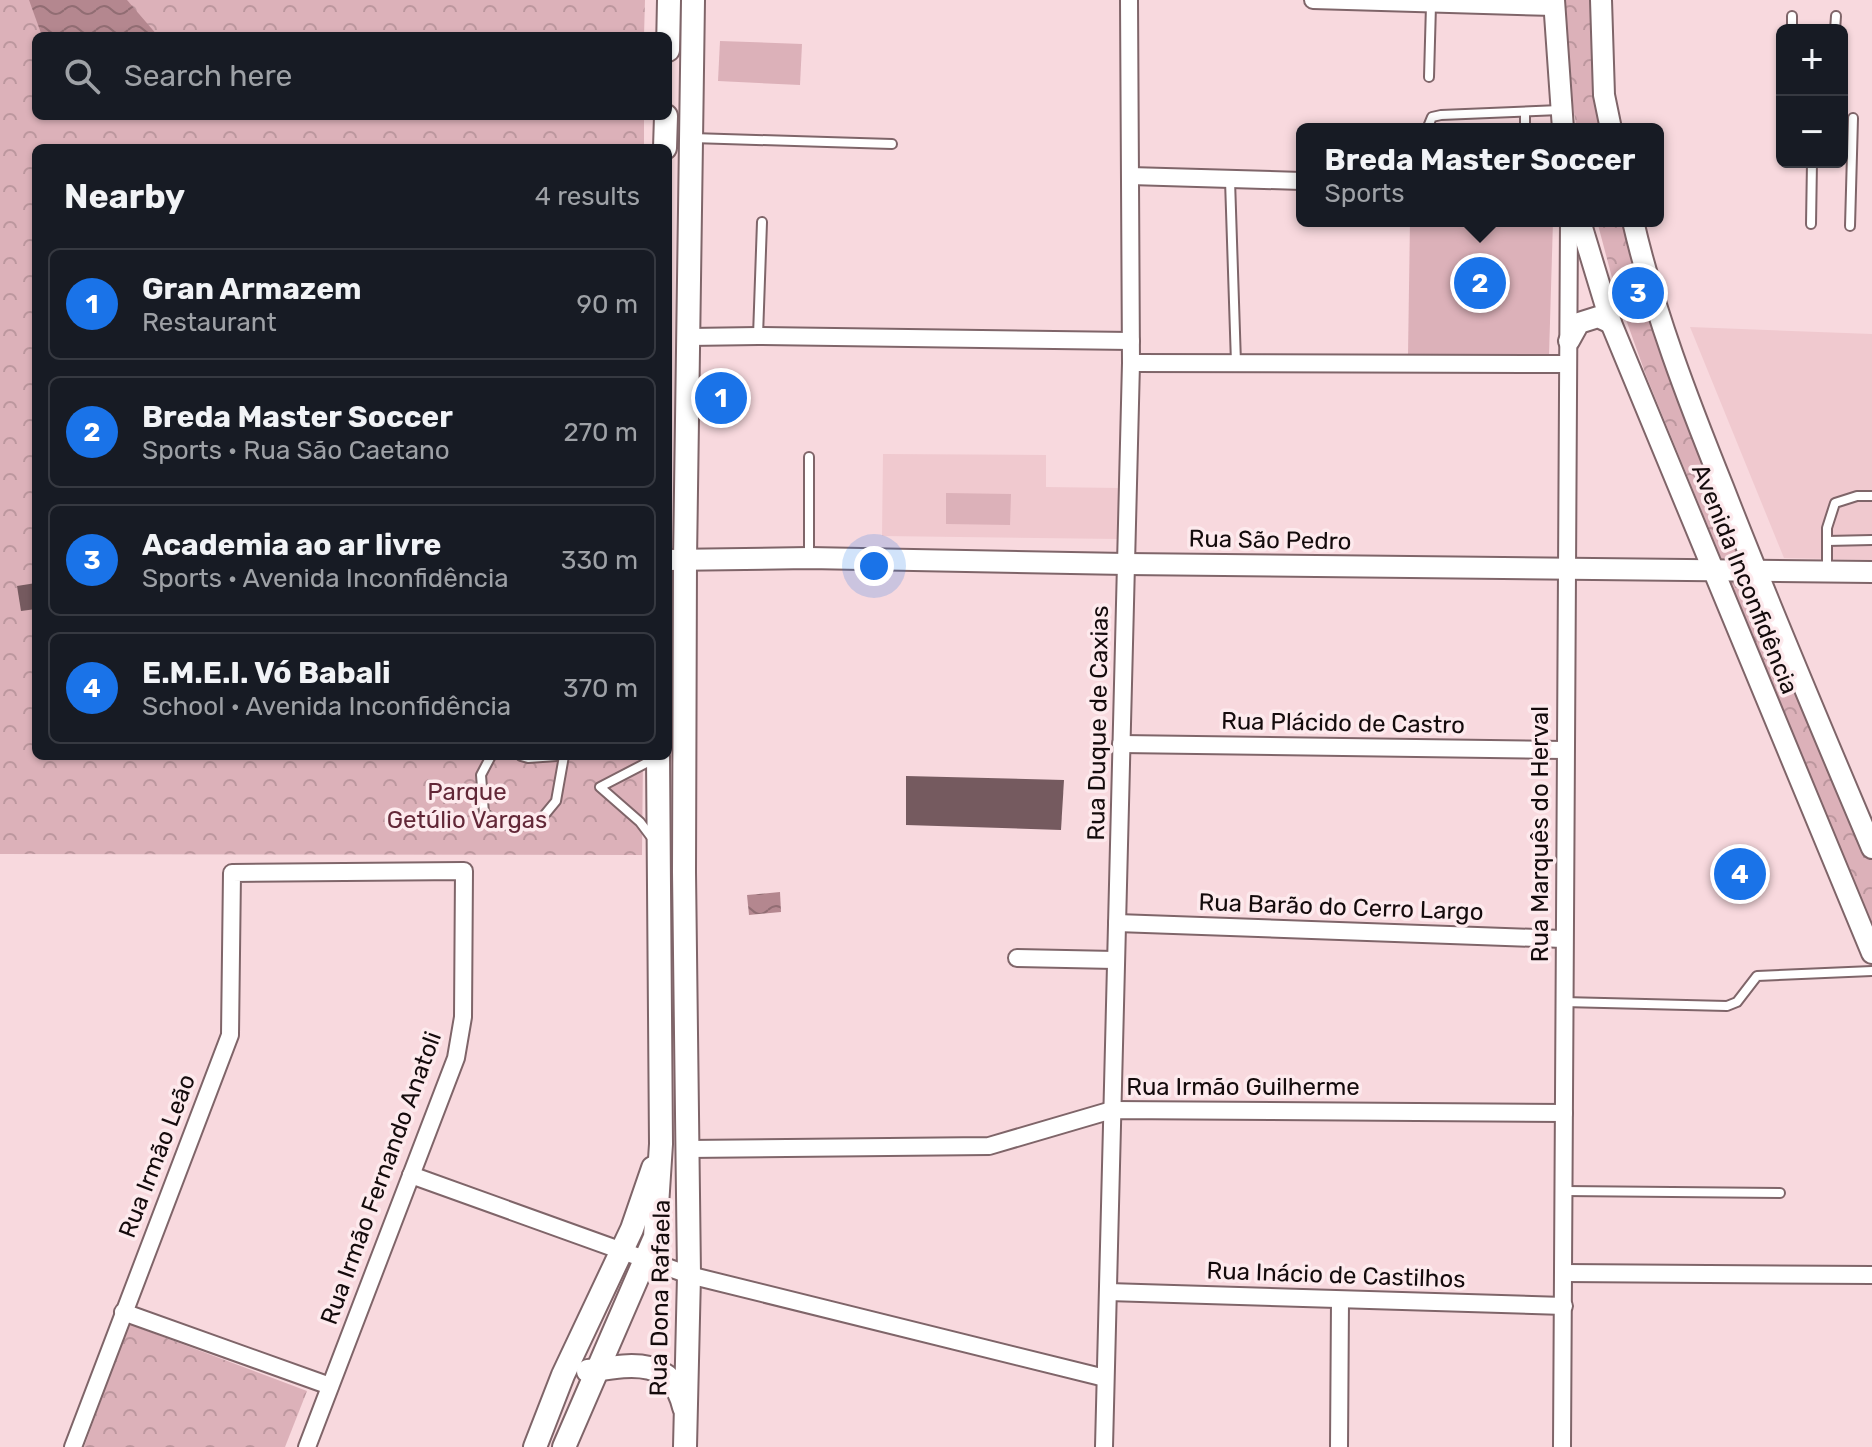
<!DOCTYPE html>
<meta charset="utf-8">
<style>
:root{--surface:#171b24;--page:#20242c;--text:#f1f3f6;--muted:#9ea1a6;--line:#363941;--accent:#1a73e8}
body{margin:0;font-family:Rubik,sans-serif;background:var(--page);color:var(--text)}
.controls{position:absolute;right:24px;top:24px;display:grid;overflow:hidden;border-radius:12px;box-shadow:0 2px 6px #0004}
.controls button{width:72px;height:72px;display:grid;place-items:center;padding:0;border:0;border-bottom:2px solid var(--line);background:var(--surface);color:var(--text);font:40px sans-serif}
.you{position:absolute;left:874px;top:566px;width:28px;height:28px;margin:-20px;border:6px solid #fff;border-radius:50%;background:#1a73e8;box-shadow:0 0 0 12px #1a73e833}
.badge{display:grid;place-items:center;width:52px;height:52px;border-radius:50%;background:var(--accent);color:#fff;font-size:26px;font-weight:700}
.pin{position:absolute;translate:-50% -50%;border:4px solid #fff;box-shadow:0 2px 8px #0006}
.popup{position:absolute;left:1296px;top:123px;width:368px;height:104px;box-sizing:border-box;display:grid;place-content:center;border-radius:12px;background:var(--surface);filter:drop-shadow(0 2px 6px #0005);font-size:26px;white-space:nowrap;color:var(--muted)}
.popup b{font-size:30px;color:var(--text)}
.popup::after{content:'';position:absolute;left:50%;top:100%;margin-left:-16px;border:16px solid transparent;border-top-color:var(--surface)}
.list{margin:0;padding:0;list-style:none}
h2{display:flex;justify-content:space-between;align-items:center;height:104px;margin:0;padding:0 32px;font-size:34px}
h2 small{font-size:26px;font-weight:400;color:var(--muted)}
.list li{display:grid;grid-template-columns:52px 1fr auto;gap:24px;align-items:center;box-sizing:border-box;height:112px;margin:0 16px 16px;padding:0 16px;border:2px solid var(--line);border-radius:12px}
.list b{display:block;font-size:30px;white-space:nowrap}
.list p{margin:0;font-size:26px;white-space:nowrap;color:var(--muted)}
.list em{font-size:26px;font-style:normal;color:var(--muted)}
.icon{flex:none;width:44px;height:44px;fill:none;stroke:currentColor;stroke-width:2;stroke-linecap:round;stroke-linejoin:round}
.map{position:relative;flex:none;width:1872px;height:1447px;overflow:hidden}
.search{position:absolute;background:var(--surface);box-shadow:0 2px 6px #0004;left:32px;top:32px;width:640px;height:88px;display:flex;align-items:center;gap:20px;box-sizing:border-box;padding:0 28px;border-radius:12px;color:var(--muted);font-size:30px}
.panel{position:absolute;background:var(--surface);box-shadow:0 2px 6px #0004;left:32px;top:144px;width:640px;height:616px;border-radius:12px}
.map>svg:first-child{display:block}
.built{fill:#f0c9cf}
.grass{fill:#dcb1b9}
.park{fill:url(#park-crowns)}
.water{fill:url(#water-waves)}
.building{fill:#755a5f}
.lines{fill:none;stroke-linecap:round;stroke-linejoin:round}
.service-casing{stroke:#7f6569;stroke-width:12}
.minor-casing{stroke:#7f6569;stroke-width:20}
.tertiary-casing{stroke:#7f6569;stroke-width:24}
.secondary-casing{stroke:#7f6569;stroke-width:26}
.service{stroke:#fff;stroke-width:8}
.minor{stroke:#fff;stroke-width:16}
.tertiary{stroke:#fff;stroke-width:20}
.secondary{stroke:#fff;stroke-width:22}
.labels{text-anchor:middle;stroke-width:7;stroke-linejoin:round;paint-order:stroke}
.street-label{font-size:24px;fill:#140b0c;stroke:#fdeaed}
.park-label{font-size:24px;fill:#622737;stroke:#fdeaed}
</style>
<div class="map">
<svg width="1872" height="1447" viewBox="0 0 1872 1447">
<defs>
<pattern id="park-crowns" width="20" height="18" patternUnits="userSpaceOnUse" patternTransform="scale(2)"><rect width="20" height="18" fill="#dcb1b9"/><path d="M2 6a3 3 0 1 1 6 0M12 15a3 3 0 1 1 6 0" fill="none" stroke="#bc979e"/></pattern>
<pattern id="water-waves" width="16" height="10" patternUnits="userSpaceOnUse" patternTransform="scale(2)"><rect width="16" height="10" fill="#b4878f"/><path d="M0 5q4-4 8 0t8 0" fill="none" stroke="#916d73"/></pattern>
</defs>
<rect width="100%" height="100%" fill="#f8d9de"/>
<g class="built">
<polygon points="1690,327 1872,334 1872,560 1784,558"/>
<polygon points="883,454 1046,455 1046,487 1120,488 1119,539 882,536"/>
</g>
<g class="grass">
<polygon points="720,41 802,44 800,85 718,81"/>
<polygon points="1410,221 1553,221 1549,356 1408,355"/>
<polygon points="946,493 1011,494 1010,525 946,524"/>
</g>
<g class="park">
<polygon points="0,0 645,0 644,36 36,36 36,116 644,116 644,148 36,148 36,756 643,756 642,855 0,854"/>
<polygon points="1564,0 1591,0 1603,129 1577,129 1571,96"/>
<polygon points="1597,221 1625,221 1795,682 1872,859 1872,925 1647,378 1615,289"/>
<polygon points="129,1324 307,1391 285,1447 84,1447"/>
</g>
<g class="water">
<polygon points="29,0 127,0 158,36 42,36"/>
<polygon points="780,892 781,912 749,915 747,895"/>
</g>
<g class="building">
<polygon points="36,583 36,609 21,611 17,586"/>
<polygon points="906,776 1064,780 1061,830 906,825"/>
</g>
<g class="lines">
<defs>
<g id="service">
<polyline points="1792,30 1792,16"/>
<polyline points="1835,30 1836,16"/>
<polyline points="1429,77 1431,5"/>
<polyline points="1525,112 1525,129"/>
<polyline points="1427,129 1432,117 1441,115 1560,110"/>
<polyline points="692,138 892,144"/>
<polyline points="1230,180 1236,363"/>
<polyline points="1811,224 1812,162"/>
<polyline points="1850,226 1853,118"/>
<polyline points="758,336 762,222"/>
<polyline points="809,457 809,557"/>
<polyline points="1827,541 1872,540"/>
<polyline points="1827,571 1827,528 1835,503 1857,496 1872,496"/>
<polyline points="491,756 481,775 484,813 500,824 517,827 542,818 556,801 564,756"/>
<polyline points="521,756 528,758 557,756"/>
<polyline points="652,838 640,822 600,787 654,759"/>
<polyline points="1563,1002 1727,1006 1737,1002 1757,976 1872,971"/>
<polyline points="1564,1191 1780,1193"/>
</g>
<g id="minor">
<polyline points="1313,0 1554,7"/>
<polyline points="1130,176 1302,181"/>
<polyline points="689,337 758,336 1131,341"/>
<polyline points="1131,363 1568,364"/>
<polyline points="1121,744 1565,750"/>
<polyline points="1117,923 1563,939"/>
<polyline points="1017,958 1115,960"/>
<polyline points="687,1149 989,1146 1112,1110 1564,1113"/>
<polyline points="411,1175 689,1275 1105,1378"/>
<polyline points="1564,1273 1872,1275"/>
<polyline points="1108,1292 1564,1306"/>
<polyline points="123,1312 330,1386"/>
<polyline points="73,1447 230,1035 232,873 464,871 463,1017 456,1058 307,1447"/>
<polyline points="1104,1447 1131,363 1129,0"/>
<polyline points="1339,1447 1340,1300"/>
<polyline points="1562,1447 1569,221"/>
</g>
<g id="tertiary">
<polyline points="1554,0 1563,129"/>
<polyline points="1601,0 1604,95 1611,129"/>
<polyline points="1580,221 1611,323 1872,953"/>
<path d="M 1633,221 C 1654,312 1688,400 1723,487 C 1770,608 1821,728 1872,848"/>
<polyline points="1569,341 1579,323 1598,317 1611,323"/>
<polyline points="668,560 809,558 1126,564 1872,572"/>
</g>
<g id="secondary">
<polyline points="668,50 669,0"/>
<polyline points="665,148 666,116"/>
<path d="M 588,1371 C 628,1365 671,1355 684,1407"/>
<polyline points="535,1447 563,1375 632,1229 653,1168"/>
<polyline points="564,1447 655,1237 661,1144 658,756"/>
<polyline points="685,1447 689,1275 684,872 685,560 693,0"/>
</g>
</defs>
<use href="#service" class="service-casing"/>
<use href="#minor" class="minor-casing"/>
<use href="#tertiary" class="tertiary-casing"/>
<use href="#secondary" class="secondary-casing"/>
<use href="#service" class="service"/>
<use href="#minor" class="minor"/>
<use href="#tertiary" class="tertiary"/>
<use href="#secondary" class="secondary"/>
</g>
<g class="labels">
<g class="street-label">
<text transform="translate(1270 540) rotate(1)" y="8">Rua São Pedro</text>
<text transform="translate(1745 579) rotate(68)" y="8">Avenida Inconfidência</text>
<text transform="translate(1098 723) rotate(-89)" y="8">Rua Duque de Caxias</text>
<text transform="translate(1343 723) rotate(1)" y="8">Rua Plácido de Castro</text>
<text transform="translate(1540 834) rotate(-90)" y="8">Rua Marquês do Herval</text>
<text transform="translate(1341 907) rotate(2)" y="8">Rua Barão do Cerro Largo</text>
<text x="1243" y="1095">Rua Irmão Guilherme</text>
<text transform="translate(157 1156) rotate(-69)" y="8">Rua Irmão Leão</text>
<text transform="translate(381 1178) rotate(-70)" y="8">Rua Irmão Fernando Anatoli</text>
<text transform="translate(1336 1275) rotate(2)" y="8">Rua Inácio de Castilhos</text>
<text transform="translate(660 1298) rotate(-89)" y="8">Rua Dona Rafaela</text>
</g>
<g class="park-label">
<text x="467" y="800">Parque<tspan x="467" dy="28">Getúlio Vargas</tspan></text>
</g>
</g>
</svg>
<div class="controls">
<button>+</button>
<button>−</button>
</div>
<div class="you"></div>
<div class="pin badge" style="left:721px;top:398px">1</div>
<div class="pin badge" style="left:1480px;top:283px">2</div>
<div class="popup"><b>Breda Master Soccer</b>Sports</div>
<div class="pin badge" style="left:1638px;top:293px">3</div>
<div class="pin badge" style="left:1740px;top:874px">4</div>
<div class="search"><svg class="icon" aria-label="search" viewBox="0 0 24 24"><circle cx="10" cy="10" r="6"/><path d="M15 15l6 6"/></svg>Search here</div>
<section class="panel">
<h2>Nearby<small>4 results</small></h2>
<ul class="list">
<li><span class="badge">1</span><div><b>Gran Armazem</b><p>Restaurant</p></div><em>90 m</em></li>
<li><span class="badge">2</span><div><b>Breda Master Soccer</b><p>Sports · Rua São Caetano</p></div><em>270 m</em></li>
<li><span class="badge">3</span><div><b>Academia ao ar livre</b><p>Sports · Avenida Inconfidência</p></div><em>330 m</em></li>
<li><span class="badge">4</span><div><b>E.M.E.I. Vó Babali</b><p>School · Avenida Inconfidência</p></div><em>370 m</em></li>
</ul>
</section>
</div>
